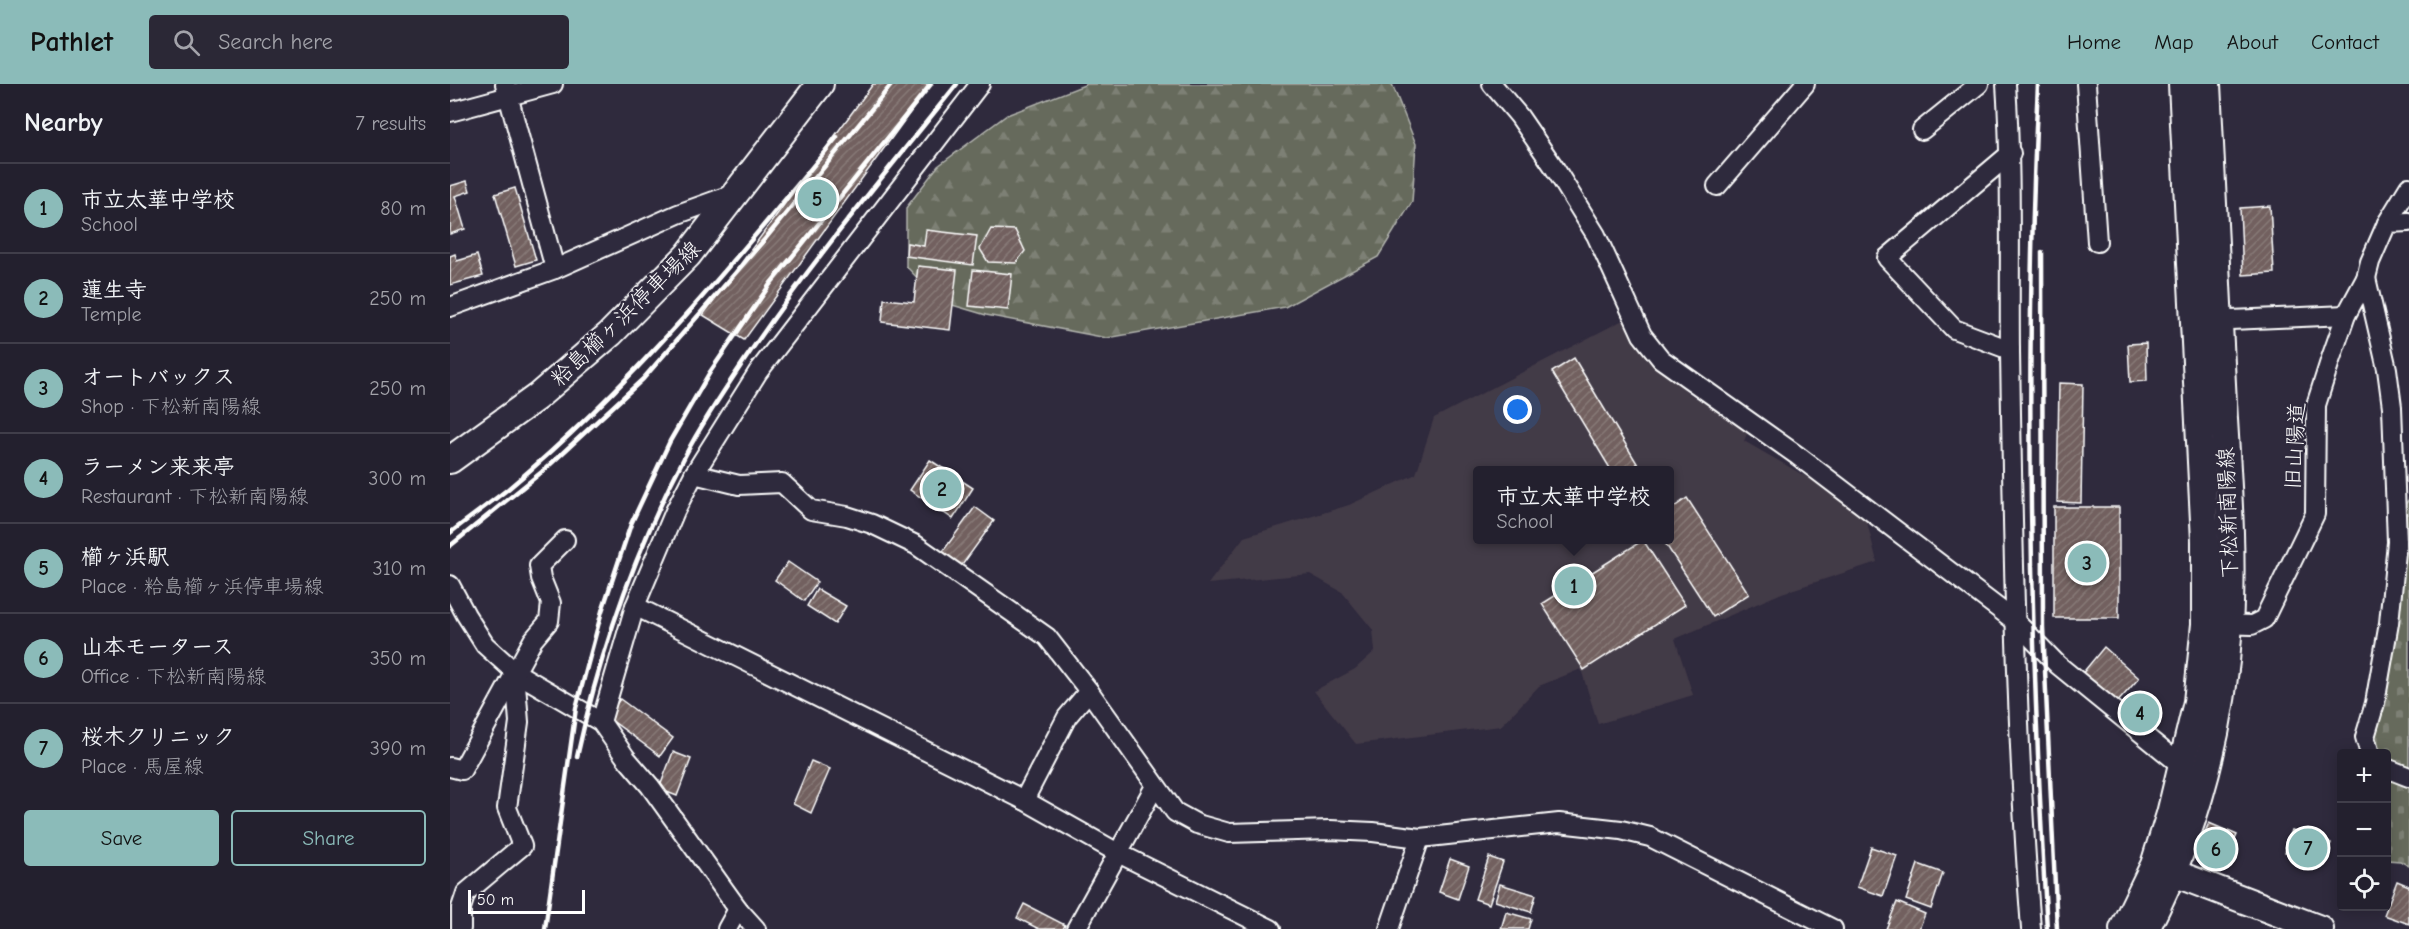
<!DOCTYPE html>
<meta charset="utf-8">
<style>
:root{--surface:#23202e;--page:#2b2836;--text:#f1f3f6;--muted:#a3a3aa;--line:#403e4a;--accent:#8bbbb9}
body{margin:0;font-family:"Comic Neue","Klee One",sans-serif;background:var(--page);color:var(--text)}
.controls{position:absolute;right:18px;bottom:18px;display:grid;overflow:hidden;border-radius:6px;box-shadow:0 3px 15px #0003}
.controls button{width:54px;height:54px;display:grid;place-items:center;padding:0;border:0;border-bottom:2px solid var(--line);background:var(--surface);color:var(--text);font:30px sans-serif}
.scale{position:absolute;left:18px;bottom:15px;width:117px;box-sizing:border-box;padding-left:6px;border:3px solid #fff;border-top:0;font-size:16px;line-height:21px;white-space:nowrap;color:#fff;-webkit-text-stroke:4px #2f2a3d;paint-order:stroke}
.you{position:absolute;left:1068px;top:326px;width:21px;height:21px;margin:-15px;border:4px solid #fff;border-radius:50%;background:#1a73e8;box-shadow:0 0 0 9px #1a73e833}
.badge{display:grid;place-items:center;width:39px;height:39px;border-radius:50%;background:var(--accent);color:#111;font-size:20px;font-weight:700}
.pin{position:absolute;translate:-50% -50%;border:3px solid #fff;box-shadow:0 2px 6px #0006}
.popup{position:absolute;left:1023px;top:382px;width:201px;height:78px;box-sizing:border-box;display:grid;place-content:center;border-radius:6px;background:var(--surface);filter:drop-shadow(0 2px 4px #0005);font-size:20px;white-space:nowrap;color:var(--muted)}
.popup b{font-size:22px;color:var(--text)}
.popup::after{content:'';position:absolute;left:50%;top:100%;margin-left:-12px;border:12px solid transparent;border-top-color:var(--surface)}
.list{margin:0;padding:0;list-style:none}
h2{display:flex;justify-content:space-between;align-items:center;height:78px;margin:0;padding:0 24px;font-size:26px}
h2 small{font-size:20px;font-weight:400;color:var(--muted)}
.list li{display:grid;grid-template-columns:39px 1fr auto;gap:18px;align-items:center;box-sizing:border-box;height:90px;padding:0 24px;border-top:2px solid var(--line)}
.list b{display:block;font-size:22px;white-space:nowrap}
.list p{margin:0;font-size:20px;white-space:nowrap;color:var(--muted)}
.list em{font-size:20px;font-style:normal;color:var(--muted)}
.actions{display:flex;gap:12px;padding:18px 24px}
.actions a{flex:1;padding:14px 0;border:2px solid var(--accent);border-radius:6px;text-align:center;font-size:21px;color:var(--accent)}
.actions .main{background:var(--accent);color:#111}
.icon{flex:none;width:33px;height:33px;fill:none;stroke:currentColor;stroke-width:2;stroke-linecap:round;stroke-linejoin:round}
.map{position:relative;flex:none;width:1959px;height:845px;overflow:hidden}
header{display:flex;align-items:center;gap:36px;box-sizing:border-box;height:84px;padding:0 30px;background:var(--accent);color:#111}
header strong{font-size:28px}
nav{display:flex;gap:33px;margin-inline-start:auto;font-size:21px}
.search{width:420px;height:54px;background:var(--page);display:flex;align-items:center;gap:15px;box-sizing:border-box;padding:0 21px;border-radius:6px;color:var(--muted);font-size:22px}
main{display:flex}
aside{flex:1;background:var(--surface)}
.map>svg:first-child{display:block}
.built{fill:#433a47;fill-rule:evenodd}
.forest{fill:url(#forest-firs);stroke:#b2b4ae;stroke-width:1.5}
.cemetery{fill:url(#cemetery-stones);stroke:#b2b4ae;stroke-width:1.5}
.building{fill:url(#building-hatch);stroke:#fff;stroke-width:1.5}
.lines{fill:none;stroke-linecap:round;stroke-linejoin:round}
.street-casing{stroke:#fff;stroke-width:22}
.secondary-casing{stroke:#fff;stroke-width:30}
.street{stroke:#2f2a3d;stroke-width:18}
.secondary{stroke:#2f2a3d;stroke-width:26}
.rail{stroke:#fff;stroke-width:4.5}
.labels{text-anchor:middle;stroke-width:4.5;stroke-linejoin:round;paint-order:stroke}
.street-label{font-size:22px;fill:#fff;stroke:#2f2a3d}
</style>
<header>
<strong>Pathlet</strong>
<div class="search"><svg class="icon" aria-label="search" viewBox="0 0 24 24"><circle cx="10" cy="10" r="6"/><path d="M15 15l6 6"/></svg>Search here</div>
<nav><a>Home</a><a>Map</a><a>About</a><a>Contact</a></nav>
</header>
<main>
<aside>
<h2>Nearby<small>7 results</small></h2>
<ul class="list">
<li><span class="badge">1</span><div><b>市立太華中学校</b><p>School</p></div><em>80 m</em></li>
<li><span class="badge">2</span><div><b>蓮生寺</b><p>Temple</p></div><em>250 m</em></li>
<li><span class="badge">3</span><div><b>オートバックス</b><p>Shop · 下松新南陽線</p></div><em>250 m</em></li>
<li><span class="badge">4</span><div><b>ラーメン来来亭</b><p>Restaurant · 下松新南陽線</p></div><em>300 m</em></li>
<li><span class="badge">5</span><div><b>櫛ヶ浜駅</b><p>Place · 粭島櫛ヶ浜停車場線</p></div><em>310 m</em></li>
<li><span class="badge">6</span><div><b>山本モータース</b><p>Office · 下松新南陽線</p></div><em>350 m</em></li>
<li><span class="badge">7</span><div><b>桜木クリニック</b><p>Place · 馬屋線</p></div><em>390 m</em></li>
</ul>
<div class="actions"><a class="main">Save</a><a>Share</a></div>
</aside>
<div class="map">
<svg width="1959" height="845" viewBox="0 0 1959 845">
<defs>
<pattern id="forest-firs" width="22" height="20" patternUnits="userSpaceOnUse" patternTransform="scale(1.5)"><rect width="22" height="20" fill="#666a5c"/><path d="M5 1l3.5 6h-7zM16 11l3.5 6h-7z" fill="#7d8074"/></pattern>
<pattern id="cemetery-stones" width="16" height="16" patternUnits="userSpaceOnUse" patternTransform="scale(1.5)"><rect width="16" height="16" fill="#666a5c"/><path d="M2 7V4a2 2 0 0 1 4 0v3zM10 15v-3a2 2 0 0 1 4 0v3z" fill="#7d8074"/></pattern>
<pattern id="building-hatch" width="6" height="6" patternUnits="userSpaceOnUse" patternTransform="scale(1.5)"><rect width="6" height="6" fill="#72615f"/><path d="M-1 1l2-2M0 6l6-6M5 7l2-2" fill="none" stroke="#877977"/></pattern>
</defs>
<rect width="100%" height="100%" fill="#2f2a3d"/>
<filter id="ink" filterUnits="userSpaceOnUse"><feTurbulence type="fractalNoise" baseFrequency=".0167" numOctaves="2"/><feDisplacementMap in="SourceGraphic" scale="12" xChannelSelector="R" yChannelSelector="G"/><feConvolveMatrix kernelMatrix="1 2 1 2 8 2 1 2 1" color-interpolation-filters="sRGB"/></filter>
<g filter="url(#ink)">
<path class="built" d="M 1175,235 L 1238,309 L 1299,345 L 1294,357 L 1414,426 L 1427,478 L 1332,509 L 1225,555 L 1243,611 L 1148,640 L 1131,585 L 1089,602 L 1051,642 L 906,660 L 864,607 L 905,585 L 925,567 L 923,546 L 892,508 L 860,490 L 758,500 L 794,453 L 899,421 L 966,390 L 984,334 ZM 1028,386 L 1220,386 L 1220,456 L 1028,456 Z"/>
<polygon class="forest" points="637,0 942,0 966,60 962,118 928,173 835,223 657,254 536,231 489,217 456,182 456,124 488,82 557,31"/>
<polygon class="cemetery" points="1959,415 1959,782 1950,777 1937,776 1936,670 1909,670 1914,659 1948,431"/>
<g class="building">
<polygon points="423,0 481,0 294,256 253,231"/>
<polygon points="17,97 20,107 5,112 15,145 0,150 0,102"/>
<polygon points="65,104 86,176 66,182 45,110"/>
<polygon points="1820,122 1824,189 1793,191 1790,124"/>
<polygon points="541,145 565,146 575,167 566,179 538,178 530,165"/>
<polygon points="476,146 527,152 523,181 456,172 457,159 474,162"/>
<polygon points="5,170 7,177 27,171 33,192 0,201 0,172"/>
<polygon points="468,182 507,186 500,246 432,238 434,215 464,218"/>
<polygon points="523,186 562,190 558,226 519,222"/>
<polygon points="1696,259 1697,297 1680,298 1678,260"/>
<polygon points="1124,274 1191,386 1161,386 1102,288"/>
<polygon points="1609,299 1633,300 1631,419 1607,418"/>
<polygon points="480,376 523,404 503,435 460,406"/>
<polygon points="1237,414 1299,510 1263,533 1213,456 1220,456 1220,426"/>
<polygon points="525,423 544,437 510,484 491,470"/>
<rect x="1604" y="423" width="65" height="111"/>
<polygon points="1193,456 1235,521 1134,586 1092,520"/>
<polygon points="338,478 367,498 354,517 325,496"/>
<polygon points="367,505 396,522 385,540 357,522"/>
<polygon points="1654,563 1689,594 1665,621 1631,591"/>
<polygon points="1683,610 1710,634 1698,648 1671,624"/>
<polygon points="170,615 223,654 210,672 157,633"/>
<polygon points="223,668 241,675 227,712 209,705"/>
<polygon points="361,677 380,685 361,729 343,720"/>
<polygon points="1759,739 1787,751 1771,788 1758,783 1752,773 1751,757"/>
<polygon points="1842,746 1881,759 1874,781 1835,768"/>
<polygon points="1421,763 1447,772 1433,812 1407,803"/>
<polygon points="1039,773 1053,778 1039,820 1025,815"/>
<polygon points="1000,775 1019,782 1008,815 989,808"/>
<polygon points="1468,780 1493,789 1481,825 1456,816"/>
<polygon points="1947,797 1959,802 1959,840 1934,831"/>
<polygon points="1050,800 1086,811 1081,828 1045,817"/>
<polygon points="1447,818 1475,830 1469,845 1436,845"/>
<polygon points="574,820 615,841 613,845 589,845 567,834"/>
<polygon points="1056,828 1081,835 1078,845 1051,845"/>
</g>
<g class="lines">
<defs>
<g id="street">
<polyline points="55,0 105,185"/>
<polyline points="1042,0 1069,32 1104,83 1146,151 1192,251 1211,275 1348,372 1565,537 1608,581 1732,682"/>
<path d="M 1556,0 C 1562,89 1559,179 1560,268 C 1563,460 1566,653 1581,845"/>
<polyline points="1636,0 1647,158"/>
<polyline points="0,28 103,0"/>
<polyline points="1472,46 1529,0"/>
<polyline points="1267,102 1355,0"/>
<polyline points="1937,139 1959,138"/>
<polyline points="1916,194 1937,285 1942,323 1947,458 1939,539 1925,619 1915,653 1920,670"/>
<polyline points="0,223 105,185 228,130 286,109"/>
<polyline points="1757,237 1896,231"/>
<polyline points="1560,266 1504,245 1437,174 1561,69"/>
<polyline points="244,390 289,401 332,399 361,426 397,432 422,440 466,461 597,553 639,607 725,728 747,740 779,749 880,746 923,748 970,754 1109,739 1171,746 1200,753 1383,845"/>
<polyline points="0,501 16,531 35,561 65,588 151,638 176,674 200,702 288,825 306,845"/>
<polyline points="185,522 574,716 668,769 821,845"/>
<polyline points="1769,540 1802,541 1814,535 1865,430 1866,321 1881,274 1896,231 1916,194 1920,178 1937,139 1959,103"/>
<polyline points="151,638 185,522 225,427 244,390 308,288 530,0"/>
<polyline points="0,683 12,686 83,556 99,537 101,519 91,494 89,482 115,456"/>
<polyline points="1936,684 1959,693"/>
<polyline points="574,716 617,633 639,607"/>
<polyline points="11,845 11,824 16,809 72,762 57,724 69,638 65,588"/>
<polyline points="277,845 288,825"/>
<polyline points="626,845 705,702"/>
<polyline points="939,845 970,754"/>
</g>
<g id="secondary">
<polyline points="0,376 87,313 160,250 238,171 370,0"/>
<polyline points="1708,783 1870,845"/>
<polyline points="1673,845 1704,781 1720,730 1747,618 1755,540 1755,457 1732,0"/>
<path d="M 1696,845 C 1745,750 1773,647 1779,540 C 1784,460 1776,379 1772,300 C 1767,200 1762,100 1757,0"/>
</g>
</defs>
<use href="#street" class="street-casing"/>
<use href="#secondary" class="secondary-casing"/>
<use href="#street" class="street"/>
<use href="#secondary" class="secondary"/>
<g class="rail">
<path d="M 1588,0 C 1574,281 1580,564 1597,845"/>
<polyline points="1592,168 1593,543 1607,845"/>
<path d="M 0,449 C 19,434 39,420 58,405 C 182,302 285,177 387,53"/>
<polyline points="0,462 93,387 193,295 315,155 442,0"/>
<path d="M 127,673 C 150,567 185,466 236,370 C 253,337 275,305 296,274 C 361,178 435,90 507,0"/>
<polyline points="95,845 126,624 152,527 181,440 220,357 260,288 321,199 481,0"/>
</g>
</g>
</g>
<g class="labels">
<g class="street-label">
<text transform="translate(175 229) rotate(-44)" y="8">粭島櫛ヶ浜停車場線</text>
<text transform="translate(1844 362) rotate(-87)" y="8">旧山陽道</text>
<text transform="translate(1777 429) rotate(-92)" y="8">下松新南陽線</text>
</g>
</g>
</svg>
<div class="controls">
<button>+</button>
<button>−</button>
<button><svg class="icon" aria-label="locate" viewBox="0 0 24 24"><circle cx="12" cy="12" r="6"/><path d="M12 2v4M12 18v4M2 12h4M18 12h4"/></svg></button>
</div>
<div class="scale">50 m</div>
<div class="you"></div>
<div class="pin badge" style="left:1124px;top:502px">1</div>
<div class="popup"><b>市立太華中学校</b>School</div>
<div class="pin badge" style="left:492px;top:405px">2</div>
<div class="pin badge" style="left:1637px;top:479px">3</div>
<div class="pin badge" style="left:1690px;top:629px">4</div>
<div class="pin badge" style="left:367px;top:115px">5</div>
<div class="pin badge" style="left:1766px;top:765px">6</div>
<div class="pin badge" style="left:1858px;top:764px">7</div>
</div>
</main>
